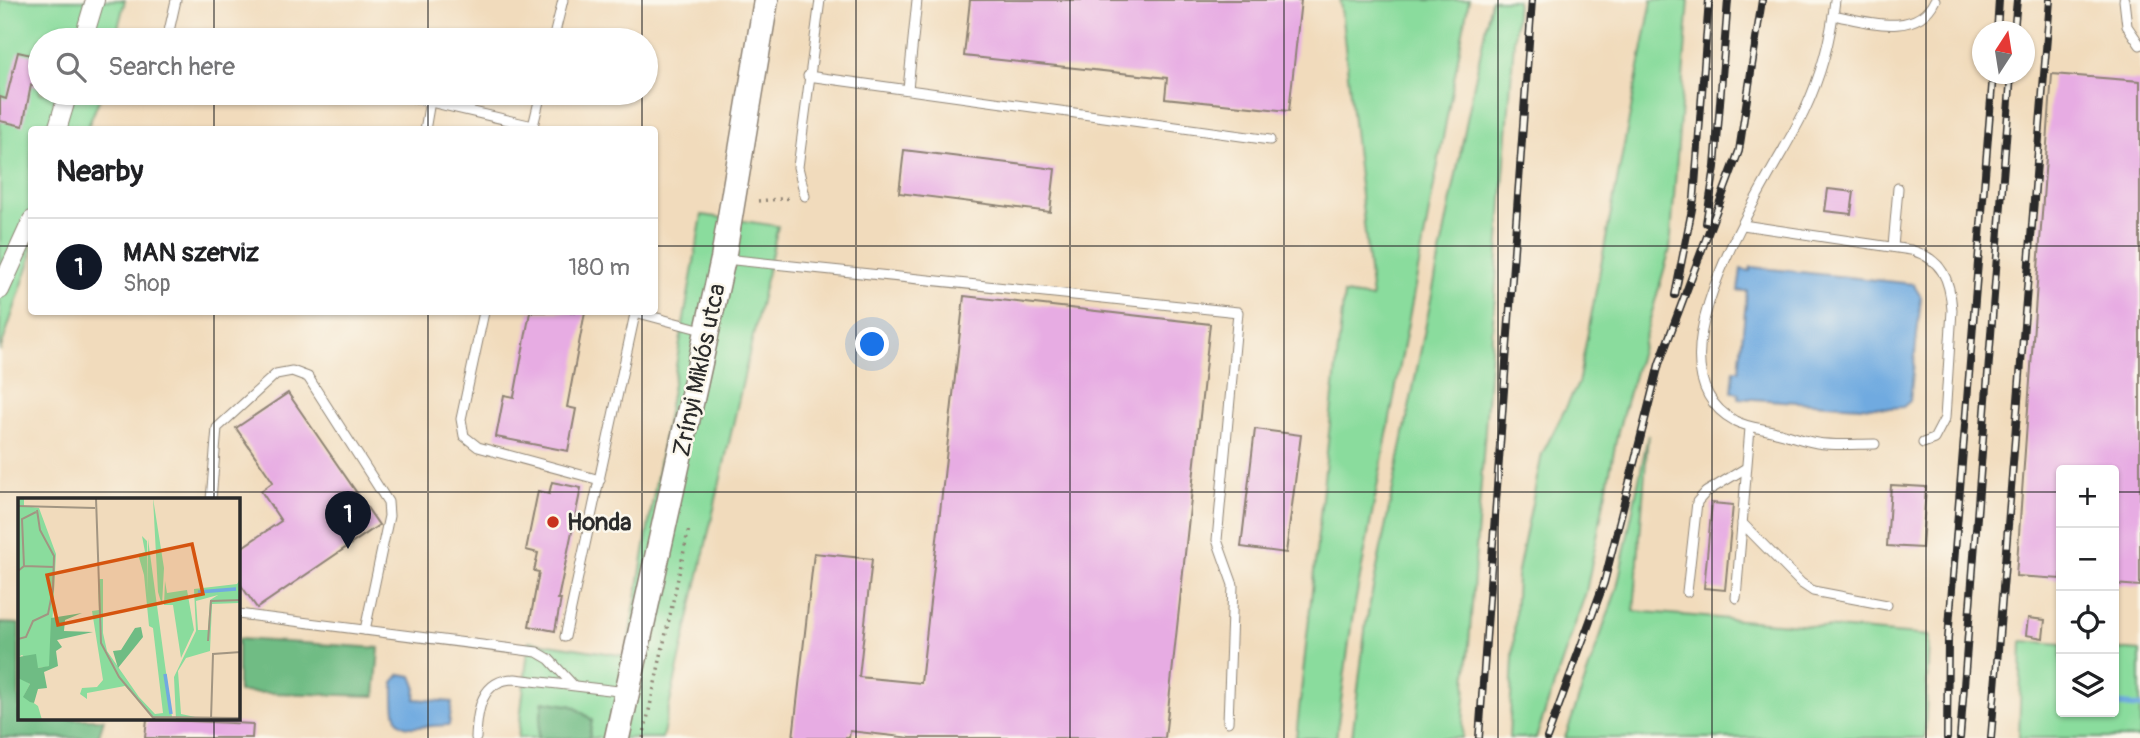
<!DOCTYPE html>
<meta charset="utf-8">
<style>
:root{--surface:#fff;--page:#f2f2f2;--text:#202124;--muted:#757577;--line:#e0e0e0;--accent:#111827}
body{margin:0;font-family:Pangolin,sans-serif;background:var(--page);color:var(--text)}
.controls{position:absolute;right:21px;bottom:21px;display:grid;overflow:hidden;border-radius:7px;box-shadow:0 2px 5px #0004}
.controls button{width:63px;height:63px;display:grid;place-items:center;padding:0;border:0;border-bottom:2px solid var(--line);background:var(--surface);color:var(--text);font:35px sans-serif}
.compass{position:absolute;left:1972px;top:21px;width:63px;height:63px;border-radius:50%;background:var(--surface);box-shadow:0 2px 5px #0004;rotate:12deg}
.you{position:absolute;left:873px;top:345px;width:24px;height:24px;margin:-18px;border:5px solid #fff;border-radius:50%;background:#1a73e8;box-shadow:0 0 0 10px #1a73e833}
.badge{display:grid;place-items:center;width:46px;height:46px;border-radius:50%;background:var(--accent);color:#fff;font-size:23px;font-weight:700}
.pin{position:absolute;translate:-50% -58px;filter:drop-shadow(0 2px 4px #0008)}
.pin::after{content:'';position:absolute;top:37px;width:24px;height:21px;background:inherit;clip-path:polygon(0 0,100% 0,50% 100%)}
.list{margin:0;padding:0;list-style:none}
h2{display:flex;justify-content:space-between;align-items:center;height:91px;margin:0;padding:0 28px;font-size:30px}
h2 small{font-size:23px;font-weight:400;color:var(--muted)}
.list li{display:grid;grid-template-columns:46px 1fr auto;gap:21px;align-items:center;box-sizing:border-box;height:98px;padding:0 28px;border-top:2px solid var(--line)}
.list b{display:block;font-size:26px;white-space:nowrap}
.list p{margin:0;font-size:23px;white-space:nowrap;color:var(--muted)}
.list em{font-size:23px;font-style:normal;color:var(--muted)}
.icon{flex:none;width:38px;height:38px;fill:none;stroke:currentColor;stroke-width:2;stroke-linecap:round;stroke-linejoin:round}
.map{position:relative;flex:none;width:2140px;height:738px;overflow:hidden}
.search{position:absolute;background:var(--surface);box-shadow:0 2px 5px #0004;left:28px;top:28px;width:630px;height:77px;display:flex;align-items:center;gap:18px;box-sizing:border-box;padding:0 24px;border-radius:38px;color:var(--muted);font-size:26px}
.panel{position:absolute;background:var(--surface);box-shadow:0 2px 5px #0004;left:28px;top:126px;width:630px;height:189px;border-radius:7px}
.map>svg:first-child{display:block}
.green{fill:#8adc9d;stroke:#5a8464;stroke-width:2}
.forest{fill:#6fbc84;stroke:#4d7458;stroke-width:2}
.water{fill:#70aae0;stroke:#4e6a86;stroke-width:2}
.lines{fill:none;stroke-linecap:round;stroke-linejoin:round}
.stream{stroke:#70aae0;stroke-width:6}
.building{fill:#e7ace3}
.lane-casing{stroke:#8e8374;stroke-width:11}
.street-casing{stroke:#8e8374;stroke-width:20}
.secondary-casing{stroke:#8e8374;stroke-width:27}
.path{stroke:#8e8374;stroke-width:3.5;stroke-dasharray:2 5;stroke-linecap:butt}
.lane{stroke:#fff;stroke-width:9}
.street{stroke:#fff;stroke-width:18}
.secondary{stroke:#fff;stroke-width:24}
.rail-casing{stroke:#2b2b2b;stroke-width:8}
.rail{stroke:#fbf7ec;stroke-width:5;stroke-dasharray:16;stroke-linecap:butt}
.grid{fill:none;stroke:#2b2b2b;stroke-width:2;stroke-opacity:0.55}
.poi-dot{fill:#c8321e;stroke:#fbf7ec;stroke-width:2.5}
.labels{text-anchor:middle;stroke-width:5;stroke-linejoin:round;paint-order:stroke}
.street-label{font-size:24px;fill:#2b2b2b;stroke:#fbf7ec}
.poi-label{font-size:24px;font-weight:bold;fill:#2b2b2b;stroke:#fbf7ec;text-anchor:start}
.inset-river{fill:none;stroke:#70aae0;stroke-width:3.5}
.inset-road{fill:none;stroke:#a29582;stroke-width:2}
.view{fill:#d5540f;fill-opacity:0.15;stroke:#d5540f;stroke-width:3.5}
.inset-edge{fill:none;stroke:#2b2b2b;stroke-width:3.5}
</style>
<div class="map">
<svg width="2140" height="738" viewBox="0 0 2140 738">
<rect width="100%" height="100%" fill="#fbf7ec"/>
<filter id="ink" filterUnits="userSpaceOnUse"><feTurbulence type="fractalNoise" baseFrequency=".0143" numOctaves="2"/><feDisplacementMap in="SourceGraphic" scale="14" xChannelSelector="R" yChannelSelector="G"/><feConvolveMatrix kernelMatrix="1 2 1 2 8 2 1 2 1" color-interpolation-filters="sRGB"/></filter>
<filter id="wash" filterUnits="userSpaceOnUse"><feTurbulence type="fractalNoise" baseFrequency=".00686" numOctaves="4" result="noise"/><feDisplacementMap in="SourceGraphic" scale="28" xChannelSelector="R" yChannelSelector="G"/><feGaussianBlur stdDeviation="1.57" result="paint"/><feColorMatrix in="noise" values="0 0 0 0 0 0 0 0 0 0 0 0 0 0 0 0 0 1.4 0 .05"/><feComposite in="paint" operator="in"/></filter>
<g filter="url(#wash)">
<rect width="100%" height="100%" fill="#f1dbbc"/>
<g class="green">
<polygon points="0,0 125,0 115,40 40,40 40,93 102,93 87,129 32,130 31,258 0,351"/>
<polygon points="1340,0 1469,0 1352,620 1336,738 1296,738 1344,294 1372,298"/>
<polygon points="1491,0 1517,0 1462,738 1352,738 1366,623"/>
<polygon points="1652,0 1689,0 1670,249 1618,431 1586,592 1536,738 1509,738 1517,576 1542,454 1578,384"/>
<polygon points="702,215 778,226 662,738 589,738 592,720 573,706 543,701 538,738 518,738 529,641 626,656"/>
<polygon points="1648,435 1634,611 1929,636 1925,738 1565,738 1617,588"/>
<polygon points="2022,641 2061,644 2061,712 2114,712 2114,649 2140,651 2140,738 2019,738"/>
</g>
<g class="forest">
<polygon points="0,623 19,624 19,719 104,719 98,738 0,738"/>
<polygon points="238,639 379,648 375,696 238,692"/>
<polygon points="543,701 573,706 592,720 589,738 538,738"/>
</g>
<g class="water">
<polygon points="1751,267 1913,284 1921,297 1910,401 1903,407 1890,408 1738,398 1739,393 1732,392 1734,370 1739,370 1747,291 1738,291 1741,269 1750,271"/>
<path d="M 400,674 L 412,676 L 416,686 L 415,699 L 452,702 L 449,725 C 399,727 393,738 394,681 Z"/>
</g>
<g class="lines">
<polyline class="stream" points="2114,704 2140,707"/>
</g>
<g id="blocks">
<g class="building">
<polygon points="970,0 1301,0 1289,111 1165,98 1167,78 964,56"/>
<polygon points="18,52 40,57 37,87 31,85 23,126 0,121 0,97 6,99"/>
<polygon points="2052,74 2140,81 2140,586 2114,584 2114,470 2061,470 2061,579 2016,576"/>
<polygon points="904,150 1055,169 1050,212 899,193"/>
<polygon points="1828,189 1854,192 1851,214 1825,211"/>
<polygon points="964,296 1210,324 1165,738 911,738 850,731 849,738 793,738 814,553 872,559 859,677 921,683"/>
<polygon points="530,312 585,312 567,407 576,409 568,451 496,437 504,395 514,397"/>
<polygon points="288,393 379,525 257,608 238,581 238,550 281,521 261,491 273,482 236,428"/>
<polygon points="1255,429 1301,435 1286,553 1241,547"/>
<polygon points="552,482 581,488 558,599 561,599 555,631 529,626 539,572 534,571 538,553 526,550 538,491 549,494"/>
<polygon points="1891,485 1926,487 1922,548 1887,546"/>
<polygon points="1712,503 1733,505 1725,590 1704,588"/>
<polygon points="2028,618 2045,620 2043,638 2026,635"/>
<polygon points="147,719 253,724 252,738 145,738"/>
</g>
</g>
</g>
<g filter="url(#ink)">
<use href="#blocks" fill-opacity="0" stroke="#8e8374" stroke-width="2"/>
<g class="lines">
<defs>
<g id="lane">
<path d="M 1835,0 C 1831,38 1820,78 1804,112 C 1772,178 1636,367 1735,421 C 1749,428 1762,428 1776,432 C 1790,435 1803,441 1817,443 C 1836,446 1856,444 1875,444"/>
<polyline points="2124,0 2127,26 2140,45"/>
<path d="M 1833,15 C 1865,21 1917,39 1935,0"/>
<polyline points="167,40 176,0"/>
<polyline points="553,40 563,0"/>
<polyline points="808,76 1270,140"/>
<polyline points="908,89 917,0"/>
<polyline points="392,93 533,126 541,93"/>
<polyline points="425,130 430,101"/>
<polyline points="805,196 798,167 820,0"/>
<path d="M 1743,225 L 1911,250 C 1942,259 1950,279 1952,310 L 1945,418 L 1934,439 L 1923,443"/>
<polyline points="1893,247 1898,188"/>
<polyline points="725,259 1238,312 1217,540 1233,585 1228,722"/>
<polyline points="484,312 461,419 464,436 478,447 600,480"/>
<polyline points="635,312 706,331"/>
<polyline points="211,500 217,428 276,374 292,371 308,377 388,502 389,516 365,630"/>
<polyline points="1742,523 1801,583 1813,591 1887,605"/>
<polyline points="1687,592 1697,502 1706,492 1746,468"/>
<polyline points="1736,598 1750,428"/>
<polyline points="238,614 537,652 549,659 573,685"/>
<polyline points="565,637 635,314"/>
<path d="M 476,738 C 477,711 481,679 515,679 L 627,692"/>
</g>
<g id="street">
<polyline points="83,40 95,0"/>
<polyline points="57,130 68,93"/>
<polyline points="0,290 32,220"/>
</g>
<polyline id="secondary" points="617,738 723,259 766,0"/>
</defs>
<use href="#lane" class="lane-casing"/>
<use href="#street" class="street-casing"/>
<use href="#secondary" class="secondary-casing"/>
<g class="path">
<polyline points="758,201 791,198"/>
<polyline points="643,738 689,528"/>
</g>
<use href="#lane" class="lane"/>
<use href="#street" class="street"/>
<use href="#secondary" class="secondary"/>
<defs>
<g id="rail">
<polyline points="1997,32 1999,0"/>
<polyline points="2014,32 2017,0"/>
<polyline points="1706,223 1715,167 1728,0"/>
<polyline points="1675,295 1694,199 1709,0"/>
<polyline points="1479,738 1532,0"/>
<polyline points="1547,738 1604,583 1659,364 1739,151 1762,0"/>
<polyline points="1947,738 1948,639 1993,74"/>
<polyline points="1960,738 2011,74"/>
<polyline points="1991,738 2050,0"/>
</g>
</defs>
<use href="#rail" class="rail-casing"/>
<use href="#rail" class="rail"/>
</g>
</g>
<path class="grid" d="M 214,0 L 214,40M 428,0 L 428,40M 642,0 L 642,40M 856,0 L 856,738M 1070,0 L 1070,738M 1284,0 L 1284,738M 1498,0 L 1498,738M 1712,0 L 1712,738M 1926,0 L 1926,738M 214,93 L 214,130M 428,93 L 428,130M 642,93 L 642,130M 0,246 L 32,246M 654,246 L 2140,246M 214,312 L 214,500M 428,312 L 428,738M 642,312 L 642,738M 0,492 L 2061,492M 2114,492 L 2140,492M 214,719 L 214,738"/>
<circle class="poi-dot" cx="553" cy="522" r="7"/>
<g class="labels">
<g class="street-label">
<text transform="translate(699 370) rotate(-78)" y="8">Zrínyi Miklós utca</text>
</g>
<g class="poi-label">
<text x="567" y="530">Honda</text>
</g>
</g>
<g transform="translate(18 498)">
<rect width="222" height="222" fill="#f1dbbc"/>
<path d="M 0,0 L 6,0 L 6,8 L 21,10 L 38,56 L 32,168 L 28,169 L 20,170 L 4,157 L 0,159 ZM 135,0 L 146,70 L 144,107 L 140,94 ZM 124,38 L 129,43 L 130,95 L 130,41 L 154,219 L 135,219 L 107,188 L 69,195 L 69,201 L 62,196 L 64,190 L 79,189 L 85,182 L 74,113 L 81,112 L 80,81 L 85,81 L 85,135 L 89,153 L 121,199 L 137,216 L 145,215 L 135,130 L 131,128 L 126,77 L 120,56 L 127,54 ZM 222,81 L 222,125 L 221,105 L 194,106 L 192,153 L 168,160 L 160,173 L 163,216 L 182,220 L 158,222 L 156,179 L 178,133 L 176,91 L 219,86 ZM 200,97 L 192,102 L 190,132 L 180,132 L 178,103 ZM 147,83 L 149,95 L 169,92 L 176,132 L 163,160 L 155,107 L 146,107 ZM 1,179 L 12,186 L 6,198 L 20,208 L 24,222 L 0,222 Z" fill="#8adc9d" fill-rule="evenodd"/>
<path d="M 64,115 L 47,122 L 46,133 L 75,134 L 39,142 L 44,149 L 38,153 L 40,168 L 26,174 L 29,190 L 20,191 L 16,205 L 12,204 L 5,199 L 12,186 L 0,180 L 0,159 L 18,156 L 20,170 L 31,168 L 33,120 ZM 123,129 L 125,139 L 100,170 L 95,153 L 103,152 L 117,130 Z" fill="#6fbc84"/>
<path class="inset-river" d="M 180,94 L 218,91M 147,176 L 153,216"/>
<path class="inset-road" d="M 78,0 L 83,145 L 101,179 L 137,222M 0,8 L 77,10M 6,68 L 36,69M 0,73 L 6,68 L 4,21 L 18,14M 0,141 L 8,139 L 15,123 L 30,116 L 35,91 L 36,58 L 22,32 L 19,12M 190,143 L 193,103 L 223,102M 134,219 L 223,220M 193,222 L 195,156 L 223,154M 222,222 L 223,117"/>
<path class="view" d="M 174,46 L 185,96 L 40,127 L 29,77 Z"/>
<rect width="222" height="222" class="inset-edge"/>
</g>
</svg>
<div class="controls">
<button>+</button>
<button>−</button>
<button><svg class="icon" aria-label="locate" viewBox="0 0 24 24"><circle cx="12" cy="12" r="6"/><path d="M12 2v4M12 18v4M2 12h4M18 12h4"/></svg></button>
<button><svg class="icon" aria-label="layers" viewBox="0 0 24 24"><path d="M12 4l9 5-9 5-9-5zM3 14l9 5 9-5"/></svg></button>
</div>
<svg class="compass" viewBox="-18 -18 36 36"><path d="M0-13l5 13h-10z" fill="#e53935"/><path d="M0 13l5-13h-10z" fill="#757577"/></svg>
<div class="you"></div>
<div class="pin badge" style="left:348px;top:549px">1</div>
<div class="search"><svg class="icon" aria-label="search" viewBox="0 0 24 24"><circle cx="10" cy="10" r="6"/><path d="M15 15l6 6"/></svg>Search here</div>
<section class="panel">
<h2>Nearby<small></small></h2>
<ul class="list">
<li><span class="badge">1</span><div><b>MAN szerviz</b><p>Shop</p></div><em>180 m</em></li>
</ul>
</section>
</div>
